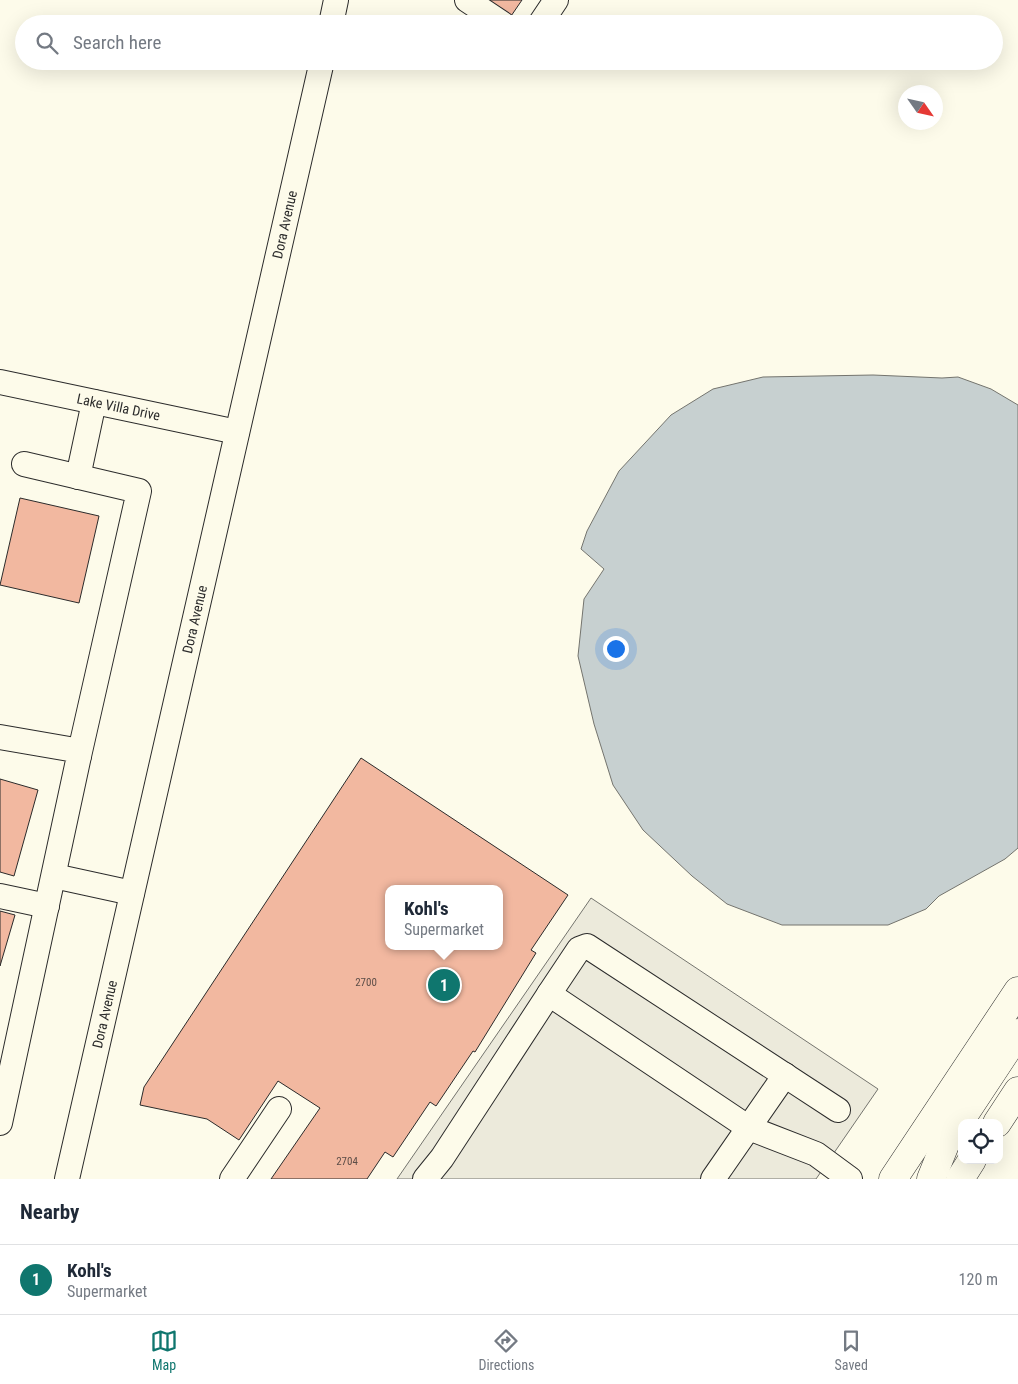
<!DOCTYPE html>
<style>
:root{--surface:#fff;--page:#f2f2f3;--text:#1f2937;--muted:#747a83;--line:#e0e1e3;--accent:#0f766e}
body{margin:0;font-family:"Roboto Condensed",sans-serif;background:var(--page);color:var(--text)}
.controls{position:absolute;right:15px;bottom:15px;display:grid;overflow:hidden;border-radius:10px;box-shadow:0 5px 20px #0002}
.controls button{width:45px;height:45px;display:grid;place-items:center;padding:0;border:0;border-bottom:1px solid var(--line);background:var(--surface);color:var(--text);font:25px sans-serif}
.compass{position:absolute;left:898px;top:85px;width:45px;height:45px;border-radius:50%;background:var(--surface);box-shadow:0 5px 20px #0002;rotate:124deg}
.you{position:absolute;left:615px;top:648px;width:18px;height:18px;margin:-12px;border:4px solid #fff;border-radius:50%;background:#1a73e8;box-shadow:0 0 0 8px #1a73e833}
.badge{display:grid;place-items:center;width:32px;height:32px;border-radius:50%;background:var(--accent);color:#fff;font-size:16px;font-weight:700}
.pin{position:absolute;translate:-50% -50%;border:2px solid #fff;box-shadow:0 1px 5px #0006}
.popup{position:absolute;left:385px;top:885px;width:118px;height:65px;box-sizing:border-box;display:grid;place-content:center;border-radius:10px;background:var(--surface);filter:drop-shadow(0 1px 4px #0005);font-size:16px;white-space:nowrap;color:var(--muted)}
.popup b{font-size:19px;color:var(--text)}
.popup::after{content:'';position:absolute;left:50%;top:100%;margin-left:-10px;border:10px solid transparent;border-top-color:var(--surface)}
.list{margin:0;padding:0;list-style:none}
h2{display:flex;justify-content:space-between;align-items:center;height:65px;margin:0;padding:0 20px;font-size:21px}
h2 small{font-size:16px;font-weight:400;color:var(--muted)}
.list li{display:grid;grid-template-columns:32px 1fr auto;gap:15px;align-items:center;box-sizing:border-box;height:70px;padding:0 20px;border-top:1px solid var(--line)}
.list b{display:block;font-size:19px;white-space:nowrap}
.list p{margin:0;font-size:16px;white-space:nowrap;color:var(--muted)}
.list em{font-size:16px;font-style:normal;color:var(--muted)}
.icon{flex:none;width:28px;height:28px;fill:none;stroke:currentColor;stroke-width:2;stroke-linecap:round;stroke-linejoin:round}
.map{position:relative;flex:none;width:1018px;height:1179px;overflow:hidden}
.search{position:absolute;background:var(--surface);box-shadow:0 5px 20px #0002;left:15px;right:15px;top:15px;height:55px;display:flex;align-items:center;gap:12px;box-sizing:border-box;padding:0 18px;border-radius:28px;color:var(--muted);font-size:19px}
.sheet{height:135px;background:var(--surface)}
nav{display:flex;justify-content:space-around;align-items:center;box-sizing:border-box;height:70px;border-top:1px solid var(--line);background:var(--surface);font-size:14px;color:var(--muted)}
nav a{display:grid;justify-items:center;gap:2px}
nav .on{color:var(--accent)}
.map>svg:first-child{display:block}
.parking{fill:#eceadb;stroke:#74746e}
.water{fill:#c7d0d0;stroke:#74746e}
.building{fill:#f2b8a0;stroke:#2b2b2b;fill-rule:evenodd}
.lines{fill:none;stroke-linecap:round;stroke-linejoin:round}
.minor-casing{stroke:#2b2b2b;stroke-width:26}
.major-casing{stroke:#2b2b2b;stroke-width:29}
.minor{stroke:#fdfbea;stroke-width:24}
.major{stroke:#fdfbea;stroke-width:28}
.labels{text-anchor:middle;stroke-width:4;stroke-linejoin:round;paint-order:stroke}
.number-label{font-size:11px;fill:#5d4e48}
.street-label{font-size:14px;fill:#2b2b2b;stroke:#fdfbea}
</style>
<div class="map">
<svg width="1018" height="1179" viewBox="0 0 1018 1179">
<rect width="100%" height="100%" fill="#fdfbea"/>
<polygon class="parking" points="591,898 878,1089 816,1179 397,1179"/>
<polygon class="water" points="873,375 942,378 958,377 991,389 1018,405 1018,848 1005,859 939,896 926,909 888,925 782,925 727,904 692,876 643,830 613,785 594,724 578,656 584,599 604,569 581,549 587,531 619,471 671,415 713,389 763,377"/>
<g class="building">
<polygon points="481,0 522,0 509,19"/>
<polygon points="20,498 99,516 79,603 0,585"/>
<path d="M 361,758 L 568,895 L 531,950 L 536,953 L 475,1052 L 473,1051 L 436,1106 L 430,1102 L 393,1157 L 385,1152 L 367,1179 L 271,1179 L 320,1108 L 278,1081 L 239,1140 L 207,1119 L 140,1105 L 144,1087 ZM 389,889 L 499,889 L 499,946 L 389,946 Z"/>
<polygon points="0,779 38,790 14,876 0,872"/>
<polygon points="0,911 15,915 0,966"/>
</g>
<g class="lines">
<defs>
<g id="minor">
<polyline points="467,0 503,24"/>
<polyline points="331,24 336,0"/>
<polyline points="540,24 556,0"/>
<path id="s1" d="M 0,382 L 237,432"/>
<polyline points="24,464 139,491 79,756"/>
<polyline points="78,477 94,402"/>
<polyline points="0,737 75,750 79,756 0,1123"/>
<polyline points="54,876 132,893"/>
<polyline points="0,896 47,906"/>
<polyline points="549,994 579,949 587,946 838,1110"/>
<path id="s2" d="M 67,1179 L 322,61"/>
<polyline points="232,1179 279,1109"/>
<polyline points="425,1179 442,1158 549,994 749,1128 816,1154 850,1179"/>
<polyline points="713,1179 785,1075"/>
</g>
<g id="major">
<polyline points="997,1123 1018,1091"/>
<polyline points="893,1179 1018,991"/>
<polyline points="931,1179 946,1142 1018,1033"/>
<polyline points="960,1179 972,1160"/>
</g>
</defs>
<use href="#minor" class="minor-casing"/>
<use href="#major" class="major-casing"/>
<use href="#minor" class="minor"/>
<use href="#major" class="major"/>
</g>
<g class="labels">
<g class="number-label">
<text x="366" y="986">2700</text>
<text x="347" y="1165">2704</text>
</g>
<g class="street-label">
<text dy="5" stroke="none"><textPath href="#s2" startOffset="979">Dora Avenue</textPath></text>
<text dy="5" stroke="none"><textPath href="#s1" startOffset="121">Lake Villa Drive</textPath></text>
<text dy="5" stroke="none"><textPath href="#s2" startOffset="574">Dora Avenue</textPath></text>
<text dy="5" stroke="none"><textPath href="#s2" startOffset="169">Dora Avenue</textPath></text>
</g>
</g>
</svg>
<div class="controls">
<button><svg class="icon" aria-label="locate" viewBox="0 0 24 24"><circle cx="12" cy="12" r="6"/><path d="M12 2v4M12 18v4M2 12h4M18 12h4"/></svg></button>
</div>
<svg class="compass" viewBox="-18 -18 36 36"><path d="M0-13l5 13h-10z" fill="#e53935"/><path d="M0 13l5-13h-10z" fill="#747a83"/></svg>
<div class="you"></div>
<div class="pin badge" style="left:444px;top:985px">1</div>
<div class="popup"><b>Kohl's</b>Supermarket</div>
<div class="search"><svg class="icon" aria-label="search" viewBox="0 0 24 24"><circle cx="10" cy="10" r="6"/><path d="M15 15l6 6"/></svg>Search here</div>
</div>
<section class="sheet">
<h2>Nearby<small></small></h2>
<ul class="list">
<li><span class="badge">1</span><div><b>Kohl's</b><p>Supermarket</p></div><em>120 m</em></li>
</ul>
</section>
<nav>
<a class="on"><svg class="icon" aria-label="map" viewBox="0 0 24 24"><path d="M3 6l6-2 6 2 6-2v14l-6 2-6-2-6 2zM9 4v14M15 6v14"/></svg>Map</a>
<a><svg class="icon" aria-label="directions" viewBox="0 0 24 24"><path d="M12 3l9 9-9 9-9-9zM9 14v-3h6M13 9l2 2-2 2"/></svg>Directions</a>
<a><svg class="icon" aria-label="saved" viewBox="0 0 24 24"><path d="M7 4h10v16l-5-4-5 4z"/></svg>Saved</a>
</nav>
